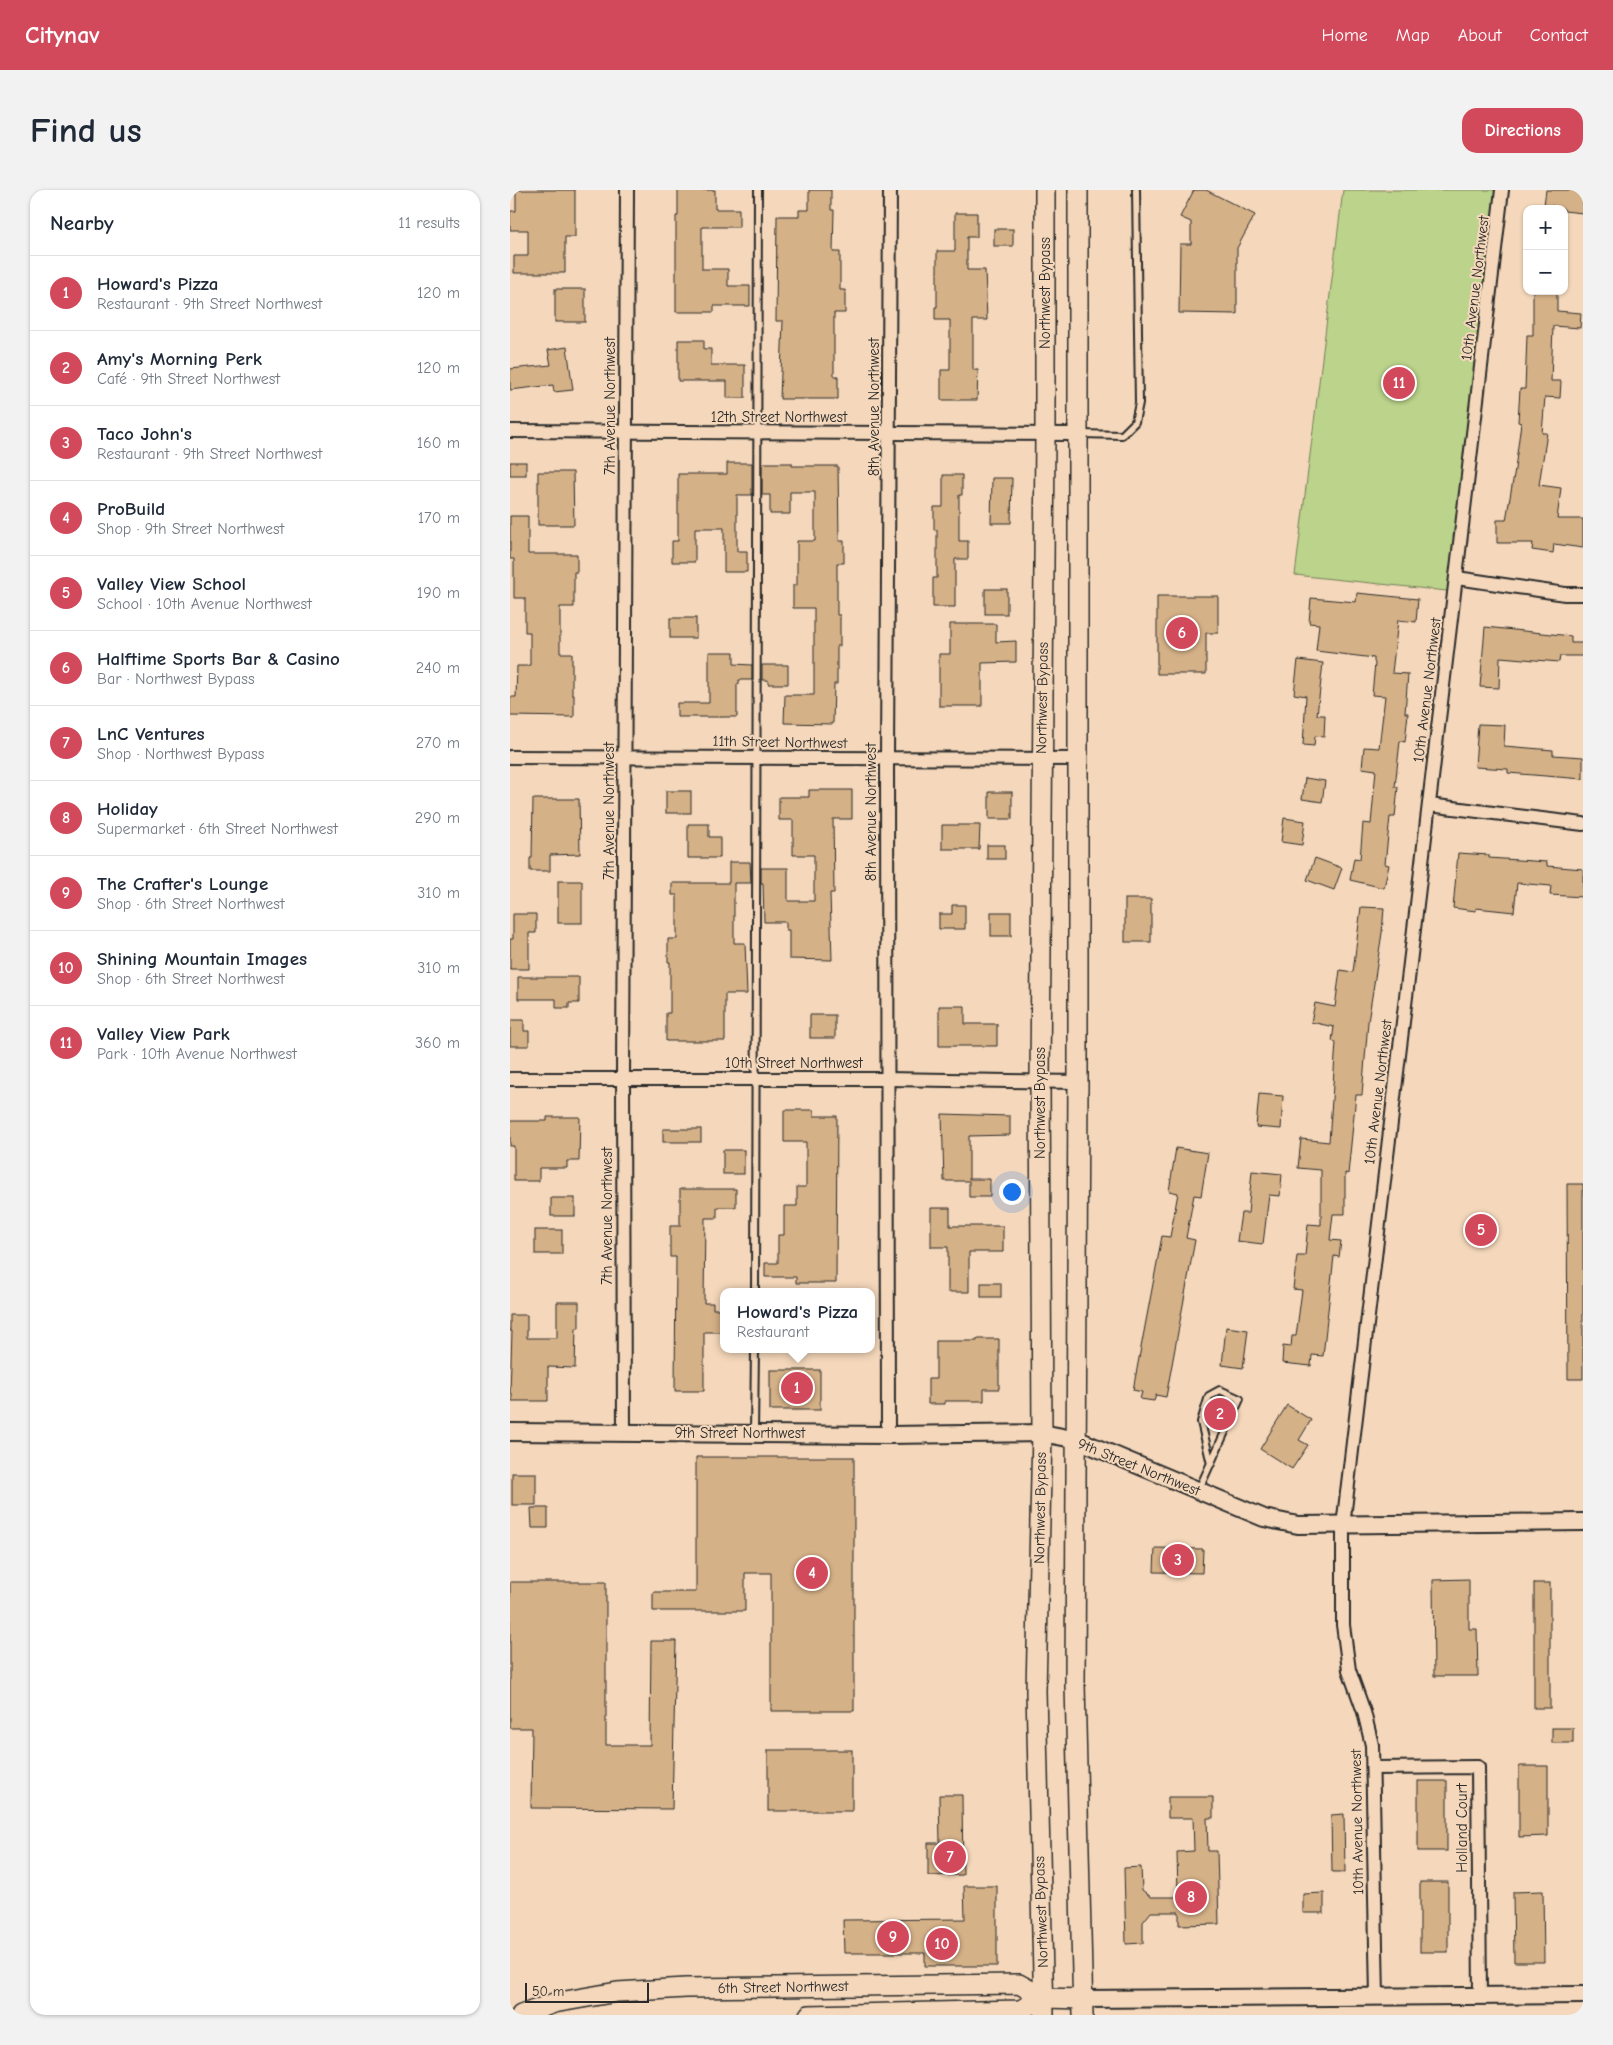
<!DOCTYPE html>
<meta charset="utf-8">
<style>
:root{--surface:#fff;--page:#f2f2f3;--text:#1f2937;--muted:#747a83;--line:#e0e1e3;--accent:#d1495b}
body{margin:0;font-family:"Comic Neue",sans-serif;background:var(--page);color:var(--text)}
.controls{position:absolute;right:15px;top:15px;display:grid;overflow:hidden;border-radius:10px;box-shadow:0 1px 4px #0004}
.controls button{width:45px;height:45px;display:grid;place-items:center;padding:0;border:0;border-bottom:1px solid var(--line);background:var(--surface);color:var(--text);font:25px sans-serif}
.scale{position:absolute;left:15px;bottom:12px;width:124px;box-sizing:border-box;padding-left:5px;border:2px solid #2b2b2b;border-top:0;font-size:14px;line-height:18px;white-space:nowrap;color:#2b2b2b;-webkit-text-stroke:4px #f5d8bb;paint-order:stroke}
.you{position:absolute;left:501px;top:1001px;width:18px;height:18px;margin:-12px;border:4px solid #fff;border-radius:50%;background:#1a73e8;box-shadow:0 0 0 8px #1a73e833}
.badge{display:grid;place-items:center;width:32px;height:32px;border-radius:50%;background:var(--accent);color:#fff;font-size:16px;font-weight:700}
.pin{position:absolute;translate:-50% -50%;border:2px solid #fff;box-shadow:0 1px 5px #0006}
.popup{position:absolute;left:210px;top:1098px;width:155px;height:65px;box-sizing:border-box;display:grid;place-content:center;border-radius:10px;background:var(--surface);filter:drop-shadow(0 1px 4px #0005);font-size:16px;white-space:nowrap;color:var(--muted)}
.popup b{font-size:19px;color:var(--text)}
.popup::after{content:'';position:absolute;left:50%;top:100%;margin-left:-10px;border:10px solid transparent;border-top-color:var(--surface)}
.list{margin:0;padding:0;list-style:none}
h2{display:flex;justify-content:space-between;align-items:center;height:65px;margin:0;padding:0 20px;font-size:21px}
h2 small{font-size:16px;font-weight:400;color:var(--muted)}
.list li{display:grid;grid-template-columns:32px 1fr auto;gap:15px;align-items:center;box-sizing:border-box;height:75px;padding:0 20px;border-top:1px solid var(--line)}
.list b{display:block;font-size:19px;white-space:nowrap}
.list p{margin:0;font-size:16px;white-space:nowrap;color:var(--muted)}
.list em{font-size:16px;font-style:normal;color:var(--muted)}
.map{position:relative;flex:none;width:1073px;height:1825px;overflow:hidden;border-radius:15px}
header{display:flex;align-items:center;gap:30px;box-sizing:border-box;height:70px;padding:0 25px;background:var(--accent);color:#fff}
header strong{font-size:24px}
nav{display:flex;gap:28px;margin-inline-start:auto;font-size:18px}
.intro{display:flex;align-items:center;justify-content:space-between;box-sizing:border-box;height:120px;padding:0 30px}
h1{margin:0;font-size:35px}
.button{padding:12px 22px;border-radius:15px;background:var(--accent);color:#fff;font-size:18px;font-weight:700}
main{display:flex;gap:30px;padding:0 30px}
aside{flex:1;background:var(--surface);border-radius:15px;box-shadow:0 1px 4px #0004}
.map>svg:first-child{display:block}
.green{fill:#bbd38a;stroke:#737f5a}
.building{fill:#d5b187;stroke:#2b2b2b}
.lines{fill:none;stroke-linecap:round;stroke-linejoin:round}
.service-casing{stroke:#2b2b2b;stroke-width:10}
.minor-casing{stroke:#2b2b2b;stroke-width:16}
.tertiary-casing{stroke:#2b2b2b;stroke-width:20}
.secondary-casing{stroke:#2b2b2b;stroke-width:22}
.service{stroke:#f5d8bb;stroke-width:6}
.minor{stroke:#f5d8bb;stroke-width:12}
.tertiary{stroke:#f5d8bb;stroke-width:16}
.secondary{stroke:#f5d8bb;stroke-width:19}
.labels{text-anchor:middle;stroke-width:4;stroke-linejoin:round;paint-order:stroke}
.street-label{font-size:15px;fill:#2b2b2b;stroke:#f5d8bb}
</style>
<header>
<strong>Citynav</strong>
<nav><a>Home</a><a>Map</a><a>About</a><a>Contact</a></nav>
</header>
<div class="intro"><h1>Find us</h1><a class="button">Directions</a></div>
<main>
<aside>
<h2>Nearby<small>11 results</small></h2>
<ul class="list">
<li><span class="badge">1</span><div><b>Howard's Pizza</b><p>Restaurant · 9th Street Northwest</p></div><em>120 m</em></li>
<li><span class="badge">2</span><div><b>Amy's Morning Perk</b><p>Café · 9th Street Northwest</p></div><em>120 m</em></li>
<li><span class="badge">3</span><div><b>Taco John's</b><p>Restaurant · 9th Street Northwest</p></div><em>160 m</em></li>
<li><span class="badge">4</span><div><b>ProBuild</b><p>Shop · 9th Street Northwest</p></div><em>170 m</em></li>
<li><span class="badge">5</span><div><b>Valley View School</b><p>School · 10th Avenue Northwest</p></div><em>190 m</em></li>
<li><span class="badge">6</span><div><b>Halftime Sports Bar &amp; Casino</b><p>Bar · Northwest Bypass</p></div><em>240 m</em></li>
<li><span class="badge">7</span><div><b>LnC Ventures</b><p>Shop · Northwest Bypass</p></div><em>270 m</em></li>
<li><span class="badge">8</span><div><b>Holiday</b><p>Supermarket · 6th Street Northwest</p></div><em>290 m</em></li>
<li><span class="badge">9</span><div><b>The Crafter's Lounge</b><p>Shop · 6th Street Northwest</p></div><em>310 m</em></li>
<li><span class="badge">10</span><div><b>Shining Mountain Images</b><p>Shop · 6th Street Northwest</p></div><em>310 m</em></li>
<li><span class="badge">11</span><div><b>Valley View Park</b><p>Park · 10th Avenue Northwest</p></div><em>360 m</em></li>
</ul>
</aside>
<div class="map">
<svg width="1073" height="1825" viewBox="0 0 1073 1825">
<rect width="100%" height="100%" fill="#f5d8bb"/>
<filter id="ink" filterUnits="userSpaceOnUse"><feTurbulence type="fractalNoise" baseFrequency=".02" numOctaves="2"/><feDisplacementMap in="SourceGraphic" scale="10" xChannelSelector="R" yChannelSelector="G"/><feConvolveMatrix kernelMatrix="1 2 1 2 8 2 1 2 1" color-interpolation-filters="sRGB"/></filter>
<g filter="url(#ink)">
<polygon class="green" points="833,0 993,0 946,402 785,385"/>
<g class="building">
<polygon points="6,0 65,0 65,47 55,47 55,83 4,83 4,66 18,66 18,40 0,40 0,21 6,21"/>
<polygon points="168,0 205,0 205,19 229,19 229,37 192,37 192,79 218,79 218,96 240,96 240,116 204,116 204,122 166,122 166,26 168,26"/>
<polygon points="299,0 321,0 321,20 324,20 323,62 330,62 330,100 335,100 335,123 324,123 324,186 328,186 328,209 270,209 273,131 266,131 267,26 289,26 289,20 299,20"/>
<polygon points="684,0 696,0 745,25 727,58 727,124 669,123 670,54 681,54 681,32 670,27"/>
<polygon points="1036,0 1073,0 1073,23 1054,21 1054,19 1043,19 1043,16 1034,15"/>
<polygon points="445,23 467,23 467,47 457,47 457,80 475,80 477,130 463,130 463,180 468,180 467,210 431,210 431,180 440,180 440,130 425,130 425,117 427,117 427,61 445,61"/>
<rect x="484" y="39" width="19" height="17"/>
<rect x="45" y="99" width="30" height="33"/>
<polygon points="1023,101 1047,101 1047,121 1071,123 1070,138 1043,136 1041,191 1051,191 1050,208 1035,207 1032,243 1037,243 1029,295 1051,298 1047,329 1073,329 1073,358 1044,354 1043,363 1022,360 1023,353 987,353 987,330 996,330 1005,279 1011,233 1008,232 1010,199 1015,199 1017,145 1023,145"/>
<polygon points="168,150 194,150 194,159 201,159 201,175 235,175 235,208 217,208 217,191 168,191"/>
<polygon points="57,157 63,200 44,202 43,195 0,200 0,179 41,175 38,160"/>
<rect x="0" y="272" width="16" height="13"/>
<polygon points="217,273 242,273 242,305 227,305 227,361 237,361 237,382 214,382 214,338 185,338 185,372 162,372 162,351 168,351 168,284 217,284"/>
<polygon points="252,273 282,273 282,276 328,276 329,351 334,351 334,373 327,373 327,425 330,425 330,456 327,456 327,494 324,494 323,534 274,533 275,505 304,505 304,418 283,418 283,395 287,395 287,351 305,351 305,302 280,302 280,324 260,324 260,305 252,305"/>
<polygon points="28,282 63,282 64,335 28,335"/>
<polygon points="433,285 452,285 452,305 449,305 449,351 458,351 458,369 445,369 445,417 423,417 423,388 427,388 427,340 424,340 424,317 433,317"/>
<polygon points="482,288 502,288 501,333 481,333"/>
<polygon points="0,326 18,326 18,364 67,364 67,382 64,382 64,417 50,417 50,463 62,463 62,505 64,505 64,527 0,526 0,507 6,507 7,476 20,476 20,442 15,442 15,408 4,408 4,369 0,369"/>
<rect x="475" y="399" width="22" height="25"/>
<polygon points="847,403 908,409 906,432 888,430 882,483 898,484 895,523 898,523 895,552 890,551 885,597 888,597 885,627 880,627 875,674 879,675 874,698 840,690 844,668 850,669 853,633 861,634 866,580 852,578 854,557 869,558 875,506 862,505 865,473 864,472 864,468 806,461 809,434 799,433 801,408 846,412"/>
<polygon points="647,406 708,406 708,443 696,443 696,484 647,484"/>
<rect x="160" y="428" width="26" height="20"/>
<polygon points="440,434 486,434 486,452 506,451 506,472 472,473 472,516 429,516 429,464 440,464"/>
<polygon points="975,437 1061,446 1061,453 1073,453 1073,466 1050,466 1049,472 990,467 989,498 970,497"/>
<polygon points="199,462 224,462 224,474 242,475 242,490 229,490 229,494 227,494 227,527 167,527 167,513 199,513"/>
<polygon points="788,470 813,473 807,525 815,525 814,547 805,546 804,556 793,555 796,506 784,504"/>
<polygon points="252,475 278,475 278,494 258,494 258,490 252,490"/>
<polygon points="968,534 995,535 994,556 1043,560 1043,565 1073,567 1073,589 998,583 998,579 965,577"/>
<polygon points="795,588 815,591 812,612 792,609"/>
<polygon points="299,600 342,600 342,629 323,629 324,703 320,703 322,770 279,769 279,740 276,740 276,732 254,732 253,693 251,693 251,678 278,678 278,711 304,711 304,665 283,665 283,630 269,630 269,607 299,607"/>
<rect x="156" y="601" width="25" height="22"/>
<rect x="479" y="602" width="23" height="27"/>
<polygon points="23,609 69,609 70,664 40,665 40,681 20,681 20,668 22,668"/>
<polygon points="774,628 795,631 792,655 771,652"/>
<polygon points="178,634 199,634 199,647 210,647 210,668 178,668"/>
<polygon points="432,635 470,635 469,659 432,659"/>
<rect x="477" y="655" width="18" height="14"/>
<polygon points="948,663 979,665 979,668 1037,672 1037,676 1073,679 1073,707 1040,705 1041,696 1007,693 1004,722 966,718 966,721 943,718"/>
<polygon points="805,668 832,678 824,700 797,690"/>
<polygon points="219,672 240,672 241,693 224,693 224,753 235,753 237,804 215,804 215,851 156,851 156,823 160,823 160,772 158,772 158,749 167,749 167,705 162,705 162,693 219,693"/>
<rect x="48" y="691" width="24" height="42"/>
<rect x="615" y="709" width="26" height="43"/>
<polygon points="442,715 455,715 455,739 429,739 429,724 442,724"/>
<polygon points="851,717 874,718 872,743 858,832 852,905 846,905 838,984 835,983 835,1024 823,1024 820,1050 831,1051 829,1067 824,1066 813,1166 802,1165 801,1176 772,1173 773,1156 781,1157 782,1146 786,1146 792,1100 783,1099 787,1066 795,1066 798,1034 811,1035 811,980 788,978 791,949 819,952 826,852 822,851 824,837 801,832 805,813 825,817 830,780 843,782"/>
<rect x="481" y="722" width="20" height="24"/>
<polygon points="3,724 26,724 26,743 19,743 19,779 0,779 0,749 3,749"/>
<polygon points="8,787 69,787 69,813 59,813 59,818 46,818 46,809 8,809"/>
<polygon points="429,816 455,816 455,834 487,834 487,856 429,856"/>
<rect x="300" y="825" width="25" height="23"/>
<polygon points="0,830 14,830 14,841 19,841 19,856 0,856"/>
<polygon points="749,904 773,906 771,939 746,937"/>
<polygon points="274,920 304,920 304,926 327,926 326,1093 286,1093 286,1087 255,1087 255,1073 268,1073 268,1045 274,1045 274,1016 287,1016 287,997 296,997 296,952 274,952"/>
<polygon points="432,924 500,926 500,945 459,946 459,989 480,989 480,1007 459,1007 459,991 434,991"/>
<polygon points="37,927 70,927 69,971 57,971 57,978 29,978 29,991 4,991 4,956 0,956 0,931 37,931"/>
<rect x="153" y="939" width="38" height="13"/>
<polygon points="666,958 698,963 691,1006 684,1005 676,1048 685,1050 656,1207 646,1205 644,1211 630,1209 632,1202 623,1200 652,1046 660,1047 668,1003 659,1001"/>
<rect x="213" y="960" width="21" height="24"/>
<polygon points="742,981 772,984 770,1006 759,1005 753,1054 727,1051 731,1023 738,1023"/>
<polygon points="1057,994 1073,994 1073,1189 1058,1189"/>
<polygon points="170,999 226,999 226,1017 207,1017 207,1028 195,1028 194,1113 203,1113 203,1119 213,1119 213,1142 194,1142 194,1201 165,1201 166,1067 160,1067 160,1036 170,1036"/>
<rect x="41" y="1008" width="24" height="18"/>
<polygon points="421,1018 440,1018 440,1036 493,1036 493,1062 459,1062 459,1102 438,1102 438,1057 421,1057"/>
<rect x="25" y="1040" width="27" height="24"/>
<rect x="471" y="1093" width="20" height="14"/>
<polygon points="47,1112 69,1112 69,1138 66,1138 65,1178 38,1177 38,1211 2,1211 2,1203 0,1203 2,1141 0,1141 0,1125 17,1125 17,1148 47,1148"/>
<polygon points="716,1137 738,1140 733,1178 712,1175"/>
<polygon points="467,1149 489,1149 489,1199 474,1199 474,1211 435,1211 435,1214 418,1214 418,1189 426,1189 426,1151 467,1151"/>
<rect x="260" y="1180" width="50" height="40"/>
<polygon points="707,1210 721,1216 711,1238 698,1232"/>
<polygon points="777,1215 801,1230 789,1250 798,1255 782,1279 750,1259"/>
<polygon points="186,1267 344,1267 344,1521 261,1521 261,1383 235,1383 235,1421 143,1421 143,1402 186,1402"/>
<rect x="2" y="1283" width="24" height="32"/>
<polygon points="21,1318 38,1318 38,1338 22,1338"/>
<polygon points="645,1358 693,1359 692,1383 644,1382"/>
<polygon points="959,1389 959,1439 967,1439 968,1486 924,1486 923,1390"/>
<polygon points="0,1392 96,1392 96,1555 140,1555 141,1451 166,1451 162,1619 21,1618 22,1538 0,1538"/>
<rect x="1024" y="1393" width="16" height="125"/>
<rect x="1042" y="1538" width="21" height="15"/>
<rect x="258" y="1560" width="84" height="61"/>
<polygon points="1009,1576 1038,1576 1038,1646 1009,1647"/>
<rect x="908" y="1591" width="29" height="70"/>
<polygon points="429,1605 452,1605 453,1685 418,1686 418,1653 430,1653"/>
<polygon points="658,1607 703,1607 703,1628 697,1628 698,1661 707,1661 709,1734 669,1735 669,1722 641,1722 633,1732 633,1753 616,1754 614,1678 631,1677 632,1700 641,1707 668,1707 667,1662 684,1661 683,1628 658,1628"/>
<polygon points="834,1624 835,1682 822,1682 821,1625"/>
<rect x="910" y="1692" width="28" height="70"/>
<polygon points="454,1696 487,1696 487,1776 415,1776 415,1763 334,1763 333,1730 455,1729"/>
<polygon points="1033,1701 1034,1772 1004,1772 1003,1702"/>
<polygon points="814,1703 814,1723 793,1723 793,1704"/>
</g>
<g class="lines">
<defs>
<g id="service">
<polyline points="571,244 612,245 625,232 629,213 626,0"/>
<polyline points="245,1102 248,0"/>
<polyline points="244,1243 245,1159"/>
<polyline points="689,1299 730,1209 710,1200 699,1206 691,1232 701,1274"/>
</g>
<g id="minor">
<polyline points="0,241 567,244"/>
<polyline points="947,388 1055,404 1073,404"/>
<polyline points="0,567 569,569"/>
<polyline points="919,615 1073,634"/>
<polyline points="0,889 377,889 568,892"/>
<polyline points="114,1243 113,889 117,0"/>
<polyline points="378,1245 377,569 380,0"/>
<polyline points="863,1578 968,1577 970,1805"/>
<polyline points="867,1807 862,1555 854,1522 839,1480 833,1435 833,1336 992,0"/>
</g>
<g id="tertiary">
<polyline points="0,1242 378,1245 532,1243 568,1250 754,1328 788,1335 1073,1332"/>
<polyline points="573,1809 1073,1805"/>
</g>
<g id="secondary">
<polyline points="568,0 568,892 565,1494 573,1825"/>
<polyline points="11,1825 44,1813 107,1802 176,1798 509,1794 534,1808 573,1809"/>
<polyline points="299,1825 510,1820 534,1808"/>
<polyline points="534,1825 526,1501 532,1243 530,891 535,245 535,0"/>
</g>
</defs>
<use href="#service" class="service-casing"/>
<use href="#minor" class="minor-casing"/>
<use href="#tertiary" class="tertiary-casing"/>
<use href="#secondary" class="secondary-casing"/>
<use href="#service" class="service"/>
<use href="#minor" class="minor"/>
<use href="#tertiary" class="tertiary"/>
<use href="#secondary" class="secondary"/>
</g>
</g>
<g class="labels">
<g class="street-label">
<text transform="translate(965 98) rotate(-83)" y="5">10th Avenue Northwest</text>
<text transform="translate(535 103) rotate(-90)" y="5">Northwest Bypass</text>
<text transform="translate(100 216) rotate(-90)" y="5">7th Avenue Northwest</text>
<text transform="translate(364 217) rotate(-90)" y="5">8th Avenue Northwest</text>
<text x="269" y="232">12th Street Northwest</text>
<text transform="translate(917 500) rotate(-83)" y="5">10th Avenue Northwest</text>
<text transform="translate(532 508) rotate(-89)" y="5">Northwest Bypass</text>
<text transform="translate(270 552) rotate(1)" y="5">11th Street Northwest</text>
<text transform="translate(99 621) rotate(-90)" y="5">7th Avenue Northwest</text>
<text transform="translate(361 622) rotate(-90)" y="5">8th Avenue Northwest</text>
<text x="284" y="878">10th Street Northwest</text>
<text transform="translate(868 902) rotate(-83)" y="5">10th Avenue Northwest</text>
<text transform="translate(530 913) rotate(-90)" y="5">Northwest Bypass</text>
<text transform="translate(97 1026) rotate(-90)" y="5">7th Avenue Northwest</text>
<text x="230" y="1248">9th Street Northwest</text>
<text transform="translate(629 1277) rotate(22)" y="5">9th Street Northwest</text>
<text transform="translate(530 1318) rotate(-89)" y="5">Northwest Bypass</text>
<text transform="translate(847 1632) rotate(-91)" y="5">10th Avenue Northwest</text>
<text transform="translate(952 1638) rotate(-90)" y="5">Holland Court</text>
<text transform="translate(531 1722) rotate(-92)" y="5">Northwest Bypass</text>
<text transform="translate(273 1797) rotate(-1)" y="5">6th Street Northwest</text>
</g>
</g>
</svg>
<div class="controls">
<button>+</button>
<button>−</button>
</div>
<div class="scale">50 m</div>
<div class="you"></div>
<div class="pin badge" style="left:287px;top:1198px">1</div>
<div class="popup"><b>Howard's Pizza</b>Restaurant</div>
<div class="pin badge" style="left:710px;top:1224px">2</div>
<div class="pin badge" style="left:668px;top:1370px">3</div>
<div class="pin badge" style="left:302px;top:1383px">4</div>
<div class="pin badge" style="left:971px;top:1040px">5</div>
<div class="pin badge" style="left:672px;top:443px">6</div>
<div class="pin badge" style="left:440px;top:1667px">7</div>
<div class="pin badge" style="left:681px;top:1707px">8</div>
<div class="pin badge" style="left:383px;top:1747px">9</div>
<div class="pin badge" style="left:432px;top:1754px">10</div>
<div class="pin badge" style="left:889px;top:193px">11</div>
</div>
</main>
